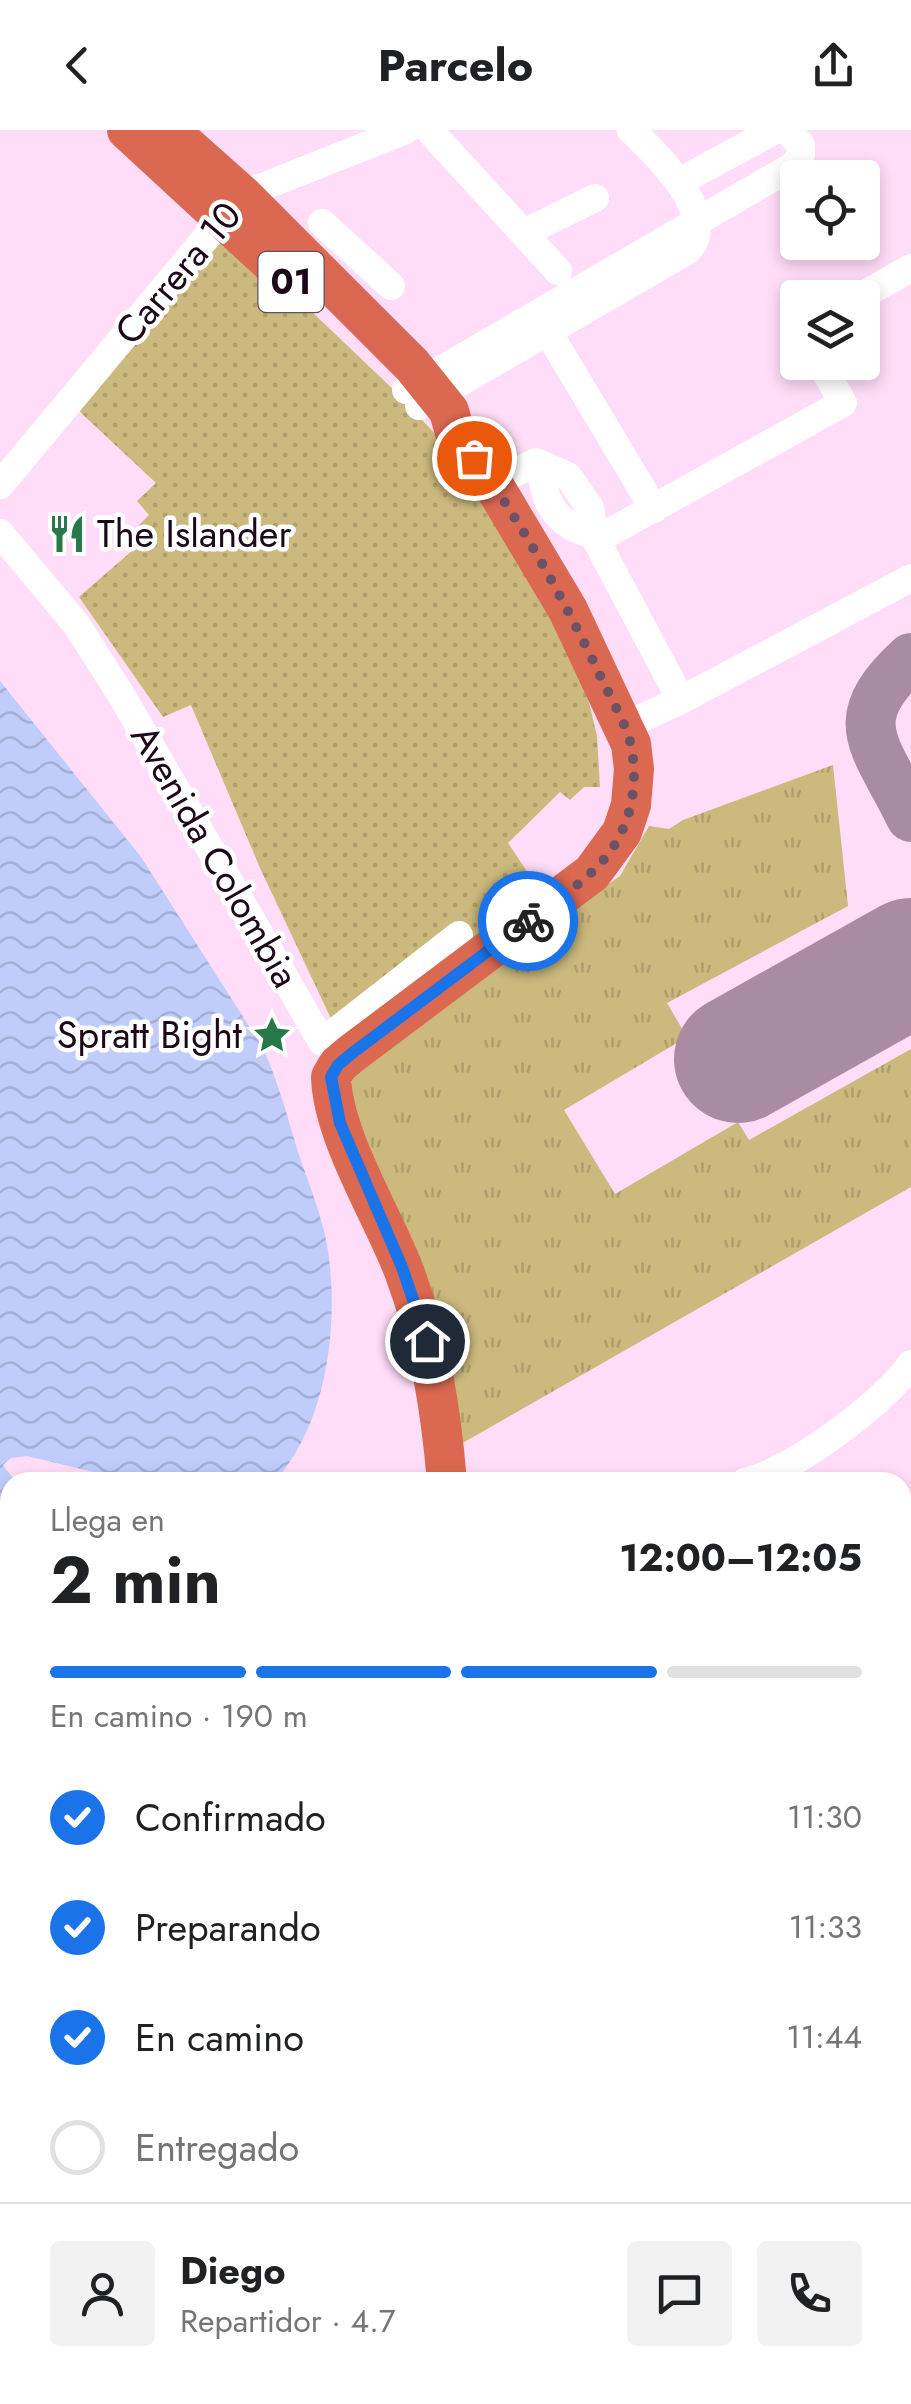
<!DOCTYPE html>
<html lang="es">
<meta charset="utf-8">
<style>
:root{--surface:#fff;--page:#f2f2f2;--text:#202124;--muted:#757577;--line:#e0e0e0;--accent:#1a73e8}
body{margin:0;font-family:Jost,sans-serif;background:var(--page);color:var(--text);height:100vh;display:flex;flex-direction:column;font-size:38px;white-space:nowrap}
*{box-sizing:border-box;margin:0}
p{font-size:32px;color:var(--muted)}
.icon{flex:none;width:55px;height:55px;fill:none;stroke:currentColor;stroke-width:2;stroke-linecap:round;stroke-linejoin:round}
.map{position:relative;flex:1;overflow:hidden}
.panel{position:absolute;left:0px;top:1342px;width:912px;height:932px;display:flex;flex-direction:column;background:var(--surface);border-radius:30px 30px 0 0;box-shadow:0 5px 15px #0003}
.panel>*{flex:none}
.tools{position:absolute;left:780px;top:30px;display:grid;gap:20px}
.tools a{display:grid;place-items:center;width:100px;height:100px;border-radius:10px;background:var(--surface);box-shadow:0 5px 15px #0003;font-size:50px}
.pin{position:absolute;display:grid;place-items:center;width:85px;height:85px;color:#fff;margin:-42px;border:5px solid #fff;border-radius:50%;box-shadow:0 2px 10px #0007}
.courier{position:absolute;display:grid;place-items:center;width:100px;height:100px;margin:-50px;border:8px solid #1a73e8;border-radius:50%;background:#fff;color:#222;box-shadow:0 2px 12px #0007}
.head em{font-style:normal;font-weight:700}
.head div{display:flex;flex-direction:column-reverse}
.head{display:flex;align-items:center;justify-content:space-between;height:170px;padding:0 50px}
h1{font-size:65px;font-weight:700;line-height:75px}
.bar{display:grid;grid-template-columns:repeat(4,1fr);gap:15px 10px;align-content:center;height:120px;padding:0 50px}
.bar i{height:12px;border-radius:8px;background:var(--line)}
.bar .selected{background:var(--accent)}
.bar p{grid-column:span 4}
.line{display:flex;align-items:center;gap:25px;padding:0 50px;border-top:2px solid var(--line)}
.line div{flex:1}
.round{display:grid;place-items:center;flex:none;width:105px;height:105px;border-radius:10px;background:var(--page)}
ol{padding:0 50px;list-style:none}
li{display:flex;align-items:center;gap:30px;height:110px}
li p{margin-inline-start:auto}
li .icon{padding:10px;border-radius:50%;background:var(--accent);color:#fff;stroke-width:4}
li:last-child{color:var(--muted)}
li i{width:55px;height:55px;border:5px solid var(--line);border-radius:50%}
header{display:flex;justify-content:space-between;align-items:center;height:130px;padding:0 50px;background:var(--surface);font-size:45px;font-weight:700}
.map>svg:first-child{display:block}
.grass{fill:url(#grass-tufts)}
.park{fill:url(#park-dots)}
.water{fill:url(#water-waves)}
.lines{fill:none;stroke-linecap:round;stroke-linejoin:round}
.taxiway{stroke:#a98ca3;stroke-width:50}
.runway{stroke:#a98ca3;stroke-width:128}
.minor{stroke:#fff;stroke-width:28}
.highway{stroke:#db6850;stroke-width:40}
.done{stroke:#6b5266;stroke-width:10;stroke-dasharray:0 18}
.route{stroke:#1a73e8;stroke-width:12}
.labels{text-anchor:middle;stroke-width:9;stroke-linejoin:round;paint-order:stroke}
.shield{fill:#fff;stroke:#5f525d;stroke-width:2.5}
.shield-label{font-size:35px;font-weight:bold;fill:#1b0818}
.street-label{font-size:38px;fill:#1b0818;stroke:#fff}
.poi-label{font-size:38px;fill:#1b0818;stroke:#fff;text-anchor:start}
</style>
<header><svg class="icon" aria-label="back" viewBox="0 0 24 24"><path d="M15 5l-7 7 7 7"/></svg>Parcelo<svg class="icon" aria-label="share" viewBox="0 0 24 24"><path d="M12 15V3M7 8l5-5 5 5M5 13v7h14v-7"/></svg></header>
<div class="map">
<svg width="911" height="2274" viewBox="0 0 911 2274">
<defs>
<pattern id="grass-tufts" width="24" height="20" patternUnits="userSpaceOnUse" patternTransform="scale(2.5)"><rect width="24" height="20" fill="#cbb97d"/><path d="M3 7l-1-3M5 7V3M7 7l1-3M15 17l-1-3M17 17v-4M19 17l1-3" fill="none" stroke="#ae9e6b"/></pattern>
<pattern id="park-dots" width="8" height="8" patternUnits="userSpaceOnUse" patternTransform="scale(2.5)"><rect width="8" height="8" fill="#cbb97d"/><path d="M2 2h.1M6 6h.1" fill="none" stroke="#ae9e6b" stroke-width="1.8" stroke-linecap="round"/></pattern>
<pattern id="water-waves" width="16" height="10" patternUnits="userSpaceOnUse" patternTransform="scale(2.5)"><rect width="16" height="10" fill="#c0ccfa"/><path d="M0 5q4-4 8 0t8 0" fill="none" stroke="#a4aed6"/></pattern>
</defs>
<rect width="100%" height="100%" fill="#ffdcf7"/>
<path class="grass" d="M833,635L848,776L667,873L687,907L564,980L615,1064L738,992L749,1010L911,919V1057L459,1315L357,989L350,956L357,939L478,846L620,746L649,696L669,699L683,690Z"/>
<path class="park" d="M224,98L398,264L461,332L514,410L587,564L597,606L600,657H584L570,670L560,662L508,713L544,767L342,912L260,738L191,575L163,587L79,467L134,419L125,409L149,385L137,371L156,353L79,281Z"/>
<path class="water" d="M0,551L141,727L263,918C277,950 287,984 297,1019C308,1052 323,1087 328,1121C339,1196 327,1294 274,1352H135L27,1326L11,1328L3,1335L12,1347L25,1352H10V2265H902L903,2104L911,2108V2274H0Z"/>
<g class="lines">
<path class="taxiway" d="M911,528C841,592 876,614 911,687"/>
<path class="runway" d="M738,929L911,832"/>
<path class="minor" d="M429,0L558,141
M679,52L775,0
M322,93L391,156
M524,103L595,68
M858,168L911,138
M539,187L654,379
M406,260L793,36L801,25V15L787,0
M419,276L687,121C722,86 657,25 631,0
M543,337C540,373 560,397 594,405
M493,354L536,332L568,346L590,378L596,410L681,570
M0,355L242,65L406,0
M0,403L76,494L120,563L322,912L459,805
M596,410L843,273L820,232
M625,596L681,570L911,448
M745,1352C793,1341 883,1274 911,1234
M902,1535L911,1528
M902,1565L911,1557
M902,1611L911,1623"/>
<path class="highway" d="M127,0L271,133
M169,0L242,65L412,235L449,281L455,303L493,354L568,480L631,614L634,639L631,675L622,702L592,743L351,924L338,935L331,947C333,1007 382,1084 404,1141C430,1210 441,1280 447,1352
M902,1783L911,1784"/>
</g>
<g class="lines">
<path class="done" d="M474,328C523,394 562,467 598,541C608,564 623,587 630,611C637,641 635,673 622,701C604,742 562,765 528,791"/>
<path class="route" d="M427,1211L402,1137L340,993L331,947L338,935L351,924L528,791"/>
</g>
<defs>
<g id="restaurant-bare" transform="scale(3)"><path d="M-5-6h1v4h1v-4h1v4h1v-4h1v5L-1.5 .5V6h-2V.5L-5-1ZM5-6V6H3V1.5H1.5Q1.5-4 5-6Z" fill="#297849" stroke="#fff" stroke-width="2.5" paint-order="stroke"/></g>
<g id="sight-bare" transform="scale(3)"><path d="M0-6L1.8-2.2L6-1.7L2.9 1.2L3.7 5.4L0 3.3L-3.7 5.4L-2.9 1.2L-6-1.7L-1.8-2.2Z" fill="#297849" stroke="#fff" stroke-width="2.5" paint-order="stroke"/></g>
</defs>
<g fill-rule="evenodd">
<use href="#restaurant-bare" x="67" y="404"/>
<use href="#sight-bare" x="272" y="905"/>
</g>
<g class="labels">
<rect class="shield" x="258.5" y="122" width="65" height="60" rx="8"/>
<g class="shield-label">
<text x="291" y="164">01</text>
</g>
<g class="street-label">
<text transform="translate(178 143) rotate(-50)" y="13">Carrera 10</text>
<text transform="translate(215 726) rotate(60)" y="13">Avenida Colombia</text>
</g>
<g class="poi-label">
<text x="97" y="417">The Islander</text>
<text x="242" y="918" text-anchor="end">Spratt Bight</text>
</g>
</g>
</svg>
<div class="tools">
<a><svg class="icon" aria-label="locate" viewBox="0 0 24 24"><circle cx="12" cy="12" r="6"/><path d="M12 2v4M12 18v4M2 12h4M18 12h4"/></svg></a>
<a><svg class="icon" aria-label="layers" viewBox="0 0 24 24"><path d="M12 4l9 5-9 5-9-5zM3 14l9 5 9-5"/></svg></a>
</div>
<div class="pin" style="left:474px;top:328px;background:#ea580c"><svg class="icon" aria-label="bag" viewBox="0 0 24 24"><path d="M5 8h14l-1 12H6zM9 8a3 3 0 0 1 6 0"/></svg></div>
<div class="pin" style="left:427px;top:1211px;background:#1f2937"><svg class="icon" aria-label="home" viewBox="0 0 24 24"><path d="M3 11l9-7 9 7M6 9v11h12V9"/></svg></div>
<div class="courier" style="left:528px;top:791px"><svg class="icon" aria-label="bike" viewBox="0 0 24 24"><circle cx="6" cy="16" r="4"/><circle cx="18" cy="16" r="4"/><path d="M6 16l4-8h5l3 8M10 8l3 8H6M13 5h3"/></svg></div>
<section class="panel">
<div class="head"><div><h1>2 min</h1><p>Llega en</p></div><em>12:00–12:05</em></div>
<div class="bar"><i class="selected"></i><i class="selected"></i><i class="selected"></i><i></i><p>En camino · 190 m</p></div>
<ol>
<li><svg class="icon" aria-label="check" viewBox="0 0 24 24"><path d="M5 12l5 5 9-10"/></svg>Confirmado<p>11:30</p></li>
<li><svg class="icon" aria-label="check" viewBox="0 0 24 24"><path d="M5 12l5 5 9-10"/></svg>Preparando<p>11:33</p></li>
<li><svg class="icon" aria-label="check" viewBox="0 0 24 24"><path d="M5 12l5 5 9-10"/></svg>En camino<p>11:44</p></li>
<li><i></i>Entregado</li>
</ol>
<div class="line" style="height:180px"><a class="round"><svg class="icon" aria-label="person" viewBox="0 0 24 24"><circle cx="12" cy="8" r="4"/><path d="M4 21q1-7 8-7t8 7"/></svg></a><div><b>Diego</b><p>Repartidor · 4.7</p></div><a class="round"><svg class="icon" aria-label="chat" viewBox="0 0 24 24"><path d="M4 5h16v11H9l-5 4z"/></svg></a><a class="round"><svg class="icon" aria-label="phone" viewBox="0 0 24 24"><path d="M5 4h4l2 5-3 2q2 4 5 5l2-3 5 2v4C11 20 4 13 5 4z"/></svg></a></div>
</section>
</div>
